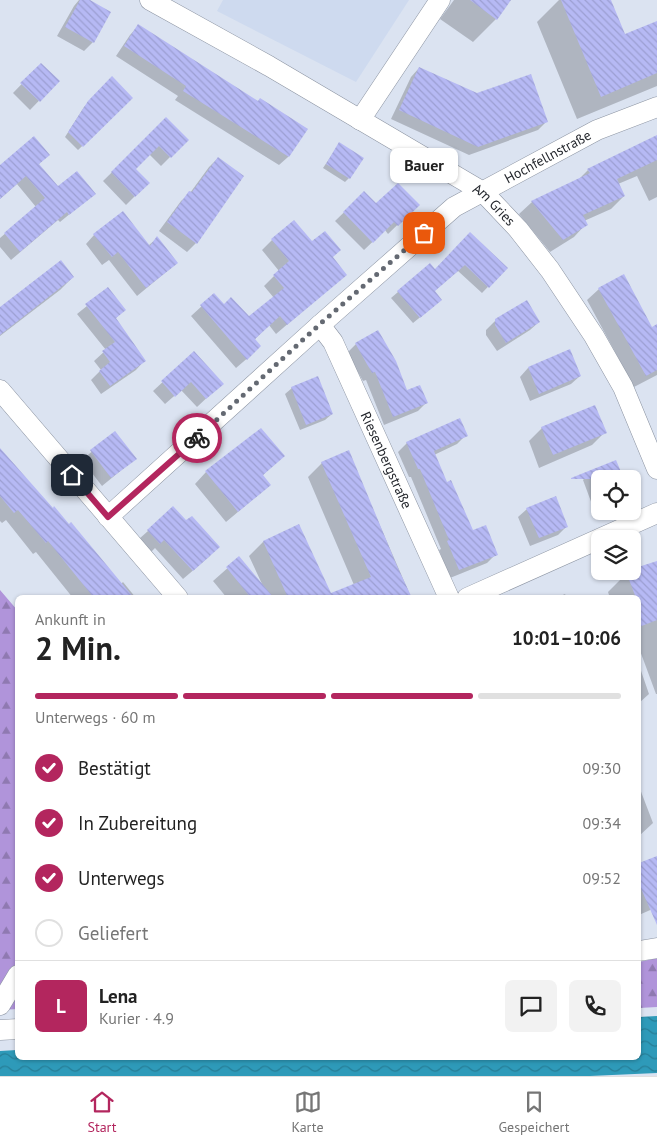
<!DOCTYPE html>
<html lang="de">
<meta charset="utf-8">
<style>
:root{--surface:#fff;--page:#f2f2f2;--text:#222;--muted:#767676;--line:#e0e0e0;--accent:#b3265e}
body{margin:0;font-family:"PT Sans",sans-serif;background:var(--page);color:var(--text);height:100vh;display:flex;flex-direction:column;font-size:19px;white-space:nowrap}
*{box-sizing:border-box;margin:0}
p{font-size:16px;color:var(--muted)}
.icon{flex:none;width:28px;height:28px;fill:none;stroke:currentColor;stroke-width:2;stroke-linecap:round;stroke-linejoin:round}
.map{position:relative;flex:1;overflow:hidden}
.drawer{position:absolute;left:15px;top:595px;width:626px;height:465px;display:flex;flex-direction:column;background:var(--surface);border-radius:8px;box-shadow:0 1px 4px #0004}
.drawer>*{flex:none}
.fabs{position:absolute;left:591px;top:470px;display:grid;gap:10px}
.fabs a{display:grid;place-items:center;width:50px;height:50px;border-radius:8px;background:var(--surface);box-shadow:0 1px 4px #0004;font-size:25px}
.pin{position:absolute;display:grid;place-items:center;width:42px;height:42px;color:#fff;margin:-21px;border-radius:10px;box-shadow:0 2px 8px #0006}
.courier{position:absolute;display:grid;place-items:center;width:50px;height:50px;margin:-25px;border:4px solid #b3265e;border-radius:50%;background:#fff;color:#222;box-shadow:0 1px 6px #0007}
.bubble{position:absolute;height:35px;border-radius:8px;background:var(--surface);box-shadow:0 1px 4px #0004;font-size:16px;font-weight:600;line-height:35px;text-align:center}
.summary em{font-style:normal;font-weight:600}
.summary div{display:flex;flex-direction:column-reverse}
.summary{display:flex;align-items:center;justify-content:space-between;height:85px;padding:0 20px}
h1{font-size:32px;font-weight:600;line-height:38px}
.bar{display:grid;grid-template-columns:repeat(4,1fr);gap:8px 5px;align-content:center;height:60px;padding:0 20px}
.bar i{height:6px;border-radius:4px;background:var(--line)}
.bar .current{background:var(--accent)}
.bar p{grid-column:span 4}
.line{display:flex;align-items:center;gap:12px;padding:0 20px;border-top:1px solid var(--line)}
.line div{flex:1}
.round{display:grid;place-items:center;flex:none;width:52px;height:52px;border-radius:8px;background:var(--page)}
ol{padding:0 20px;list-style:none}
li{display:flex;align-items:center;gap:15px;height:55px}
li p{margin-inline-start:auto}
li .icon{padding:5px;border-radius:50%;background:var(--accent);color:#fff;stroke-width:4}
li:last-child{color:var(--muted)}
li i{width:28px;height:28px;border:2px solid var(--line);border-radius:50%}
.tabs{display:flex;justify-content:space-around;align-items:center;height:70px;border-top:1px solid var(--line);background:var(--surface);font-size:14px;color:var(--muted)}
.tabs a{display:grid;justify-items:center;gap:2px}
.tabs .current{color:var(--accent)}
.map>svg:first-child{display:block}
.built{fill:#cedaef}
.forest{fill:url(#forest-firs)}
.water{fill:url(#water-waves)}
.shadow{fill:#0003}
.building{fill:url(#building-back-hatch)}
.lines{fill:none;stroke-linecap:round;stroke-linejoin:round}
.minor-casing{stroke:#8c94a2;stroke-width:21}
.minor{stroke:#fff;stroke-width:20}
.done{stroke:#646972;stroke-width:5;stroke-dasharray:0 9}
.route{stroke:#b3265e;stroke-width:6}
.labels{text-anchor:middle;stroke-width:4;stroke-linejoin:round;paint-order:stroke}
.street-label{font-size:14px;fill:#24272d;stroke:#fff}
</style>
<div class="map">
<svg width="657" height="1076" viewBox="0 0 657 1076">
<defs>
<pattern id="forest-firs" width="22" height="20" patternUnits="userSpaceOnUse" patternTransform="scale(1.25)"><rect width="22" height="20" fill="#b094da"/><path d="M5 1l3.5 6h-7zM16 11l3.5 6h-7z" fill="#8f79b1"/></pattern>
<pattern id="water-waves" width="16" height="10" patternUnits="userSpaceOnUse" patternTransform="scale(1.25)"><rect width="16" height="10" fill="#2e9ab9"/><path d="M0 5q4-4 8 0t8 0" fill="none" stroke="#277e97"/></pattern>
<pattern id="building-back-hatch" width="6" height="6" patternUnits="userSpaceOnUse" patternTransform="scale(1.25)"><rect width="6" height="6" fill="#b6b9f4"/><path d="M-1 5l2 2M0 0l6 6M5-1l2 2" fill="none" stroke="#9c9fd2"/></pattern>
</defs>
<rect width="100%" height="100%" fill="#dbe3f1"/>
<path class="built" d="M223,0H409L356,82L217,11Z"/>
<path class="forest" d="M0,590L18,611V1009L0,1010Z
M657,958V1007L639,1008V962Z"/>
<path class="water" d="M657,1016V1073L590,1076H0V1051L17,1050L18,1058H639V1017Z"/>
<path class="shadow" d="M79,0H88L93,42L84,51L57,36L74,6Z
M454,0H510L496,19L473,42L440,19Z
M559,0H609L624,36L657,23V86L577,119L537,22Z
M138,26L257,102L306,129L288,157L279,165L175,100L178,96L116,56L130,35Z
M41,64L58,81L30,110L13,93Z
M419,68L477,95L547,121L538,130L469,155L391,119L411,77Z
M112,78L132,98L78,150L65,137L84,107Z
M166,119L187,140L161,166L149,154L134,169L148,183L126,205L103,181Z
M339,144L349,178L345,182L323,168Z
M657,144V197L649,201L637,176L618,184L624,196L611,209L584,221L586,224L574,237L550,252L519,214L532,202L578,180L588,170Z
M48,155L38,165L57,188L94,194L60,222L58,220L11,260L0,247V238L36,207L17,184L0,199V171Z
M218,158L242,176L196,243L187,252L159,231L181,201L190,193L209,167Z
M364,193L376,205H418L388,234L385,230L364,250L335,221Z
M470,234L506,268L482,293L458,271L433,292L434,306L413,323L391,298L398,292L435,271Z
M94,235L148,246L157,238L177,263L137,296L109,260L102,265L86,244Z
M272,240L332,258L345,275L276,334L269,325L254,340L250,356L236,368L191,316L214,295L223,306L249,318L274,298L264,286L279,271L262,250Z
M73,277L60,290L0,336V309Z
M108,289L124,310L115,319L144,361L136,370L101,394L91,380L101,370L94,361L106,350L77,314Z
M599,289L657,335V375L634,387L587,300Z
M496,320L539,322L530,330L497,351L486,335V330Z
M356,344L406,392L426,403L418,411L384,425L366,380L363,381L347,353Z
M569,351L580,376L571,384L530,401L520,377L528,368Z
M194,353L213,392L197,407L181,390L165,404L153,391Z
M292,388L332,414L325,420L300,430L285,394Z
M459,420L466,435L457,444L434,455L446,484L472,532L496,554L487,563L450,578L439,550L441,549L411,477H409L398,452L407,443Z
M542,428L605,432L592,445L539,468L529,441Z
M115,432L135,459L102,486L82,460Z
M0,450L121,584L123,582L136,598H73L36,552L33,554L6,520L2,523L0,521Z
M348,452L411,597L227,598L213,581L239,558L262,584L249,556L263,542L298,525L330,595L354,585L308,477L322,463Z
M283,456L262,476L270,485L226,522L195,484L206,472Z
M591,471L600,479V504L593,507L583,480Z
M527,509L567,526L558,535L530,546L518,517Z
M148,531L210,556L183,579L155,548L151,552L139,539Z
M657,562V694H656L639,648V598H610L608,592L627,573Z
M565,594L567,598H556Z
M639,665L649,694L639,703Z
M640,789L653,823L639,836V790Z
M657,857V907L639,915V865Z"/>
<path class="building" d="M80,0H90L111,12L94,43L65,27Z
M470,0H511L497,20Z
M561,0H611L625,34L657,21V73L601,97Z
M138,24L258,101L260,98L308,129L289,157L183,91L186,86L124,46Z
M41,63L60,81L40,102L20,83Z
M419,67L477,93L531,74L548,122L478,147L399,110Z
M112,76L133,98L83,147L68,132L88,101Z
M166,117L189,140L171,158L159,146L136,169L150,183L135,197L111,172Z
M657,135V160L617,179L625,196L583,215L588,225L563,240L531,201L590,173L587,169Z
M34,136L50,155L39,164L58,186L77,171L96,194L69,215L67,212L20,252L4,233L45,198L26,176L0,199V165Z
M339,142L364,158L350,179L326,164Z
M218,157L244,176L197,244L167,222L189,191L192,192Z
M398,183L420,205L398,226L394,222L373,243L343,212L364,191L376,203Z
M123,211L150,246L157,236L178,263L146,288L118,252L112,257L93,234Z
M294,220L312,241L325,231L341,250L333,257L347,275L287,325L280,316L255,339L261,346L247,360L200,305L214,293L224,304L231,297L249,316L284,288L273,275L289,261L271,239Z
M470,232L508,268L489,288L465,265L435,291L442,300L420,318L397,291L430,263L435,269Z
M61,260L74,277L0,335V307Z
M624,274L652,327L657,324V370L646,376L598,288Z
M108,287L126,310L116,318L146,361L110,386L99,371L110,362L102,351L115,342L85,304Z
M527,300L540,322L506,343L495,325V319Z
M378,330L396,361L407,390L420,385L428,403L393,417L375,372L372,373L355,343Z
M570,349L581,376L539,394L528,367Z
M194,351L224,384L206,399L191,382L175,397L161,381Z
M318,376L333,414L306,425L291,387Z
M595,405L607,433L553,455L541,427Z
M460,418L468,436L434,451L447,482L451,480L473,530L486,525L498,555L459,570L447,541L449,540L420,469H418L406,442Z
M261,428L285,456L263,475L271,485L238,512L205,471Z
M115,431L137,459L111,478L90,450Z
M0,448L53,508L54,506L69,524L71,522L134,598H94L48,541L46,543L18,510L14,513L0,496Z
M349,450L397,566L412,598H288L263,541L299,524L331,593L371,577L321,462Z
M616,460L624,479H571V478Z
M556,496L568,527L539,538L526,508Z
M173,506L186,520L192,516L220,547L193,571L164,540L160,544L147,530Z
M239,556L274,598H251L226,567Z
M657,561V620L639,627V598H636L628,577V571H632V569Z
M657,856V925L639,884V863Z"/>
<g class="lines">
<g class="minor-casing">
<g id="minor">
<path id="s1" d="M150,0L269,66L483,192L518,229L550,270L594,336L623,387L657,469"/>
<path d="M360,120L440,0"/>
<path id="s2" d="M320,325L333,342L449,598"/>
<path d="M0,390L178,598"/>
<path id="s3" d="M108,517L320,325L454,207L597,130L657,107"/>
<path d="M467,598L657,513"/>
<path d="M639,951L657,948"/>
<path d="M0,1005L18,975"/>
<path d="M0,1030L18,1029"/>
</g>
</g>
<use href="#minor" class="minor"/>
</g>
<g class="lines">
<path class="done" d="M197,438L320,324L424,233"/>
<path class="route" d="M72,475L108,517L197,438"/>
</g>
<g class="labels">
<g class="street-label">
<text dy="5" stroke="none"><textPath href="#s3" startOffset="571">Hochfellnstraße</textPath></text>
<text dy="5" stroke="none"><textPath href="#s1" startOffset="401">Am Gries</textPath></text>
<text dy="5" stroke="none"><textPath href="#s2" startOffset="151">Riesenbergstraße</textPath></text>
</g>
</g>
</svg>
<div class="fabs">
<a><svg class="icon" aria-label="locate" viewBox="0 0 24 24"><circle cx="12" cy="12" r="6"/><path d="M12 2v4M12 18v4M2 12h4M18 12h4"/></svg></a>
<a><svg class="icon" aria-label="layers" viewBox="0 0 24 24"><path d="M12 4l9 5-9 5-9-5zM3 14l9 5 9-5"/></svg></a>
</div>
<div class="pin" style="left:424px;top:233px;background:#ea580c"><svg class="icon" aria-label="bag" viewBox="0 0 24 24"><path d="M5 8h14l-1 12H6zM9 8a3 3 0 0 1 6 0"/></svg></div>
<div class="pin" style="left:72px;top:475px;background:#1f2937"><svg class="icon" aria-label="home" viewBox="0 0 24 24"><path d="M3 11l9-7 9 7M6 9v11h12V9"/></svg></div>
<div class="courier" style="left:197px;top:438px"><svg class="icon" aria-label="bike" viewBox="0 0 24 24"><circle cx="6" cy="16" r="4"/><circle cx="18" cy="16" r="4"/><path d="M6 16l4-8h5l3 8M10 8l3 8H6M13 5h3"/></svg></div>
<div class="bubble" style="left:390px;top:148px;width:68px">Bauer</div>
<section class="drawer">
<div class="summary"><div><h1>2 Min.</h1><p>Ankunft in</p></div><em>10:01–10:06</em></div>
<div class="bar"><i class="current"></i><i class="current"></i><i class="current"></i><i></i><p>Unterwegs · 60 m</p></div>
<ol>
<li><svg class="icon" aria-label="check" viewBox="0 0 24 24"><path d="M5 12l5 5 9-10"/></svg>Bestätigt<p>09:30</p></li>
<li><svg class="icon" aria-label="check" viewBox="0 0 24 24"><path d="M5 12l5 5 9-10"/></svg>In Zubereitung<p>09:34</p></li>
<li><svg class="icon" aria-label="check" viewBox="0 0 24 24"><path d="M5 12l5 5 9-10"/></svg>Unterwegs<p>09:52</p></li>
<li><i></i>Geliefert</li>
</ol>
<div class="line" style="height:90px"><b class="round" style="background:var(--accent);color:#fff">L</b><div><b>Lena</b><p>Kurier · 4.9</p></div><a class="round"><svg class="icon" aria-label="chat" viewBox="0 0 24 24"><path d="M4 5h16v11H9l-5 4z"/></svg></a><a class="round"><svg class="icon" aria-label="phone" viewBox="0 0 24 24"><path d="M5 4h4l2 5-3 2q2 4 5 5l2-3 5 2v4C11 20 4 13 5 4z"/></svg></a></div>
</section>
</div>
<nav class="tabs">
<a class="current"><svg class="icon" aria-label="home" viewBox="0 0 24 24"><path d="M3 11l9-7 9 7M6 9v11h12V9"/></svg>Start</a>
<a><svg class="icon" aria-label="map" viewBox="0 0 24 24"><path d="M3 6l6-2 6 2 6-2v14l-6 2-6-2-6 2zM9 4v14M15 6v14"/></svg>Karte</a>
<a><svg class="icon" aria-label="saved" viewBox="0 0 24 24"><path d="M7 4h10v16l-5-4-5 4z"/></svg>Gespeichert</a>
</nav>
